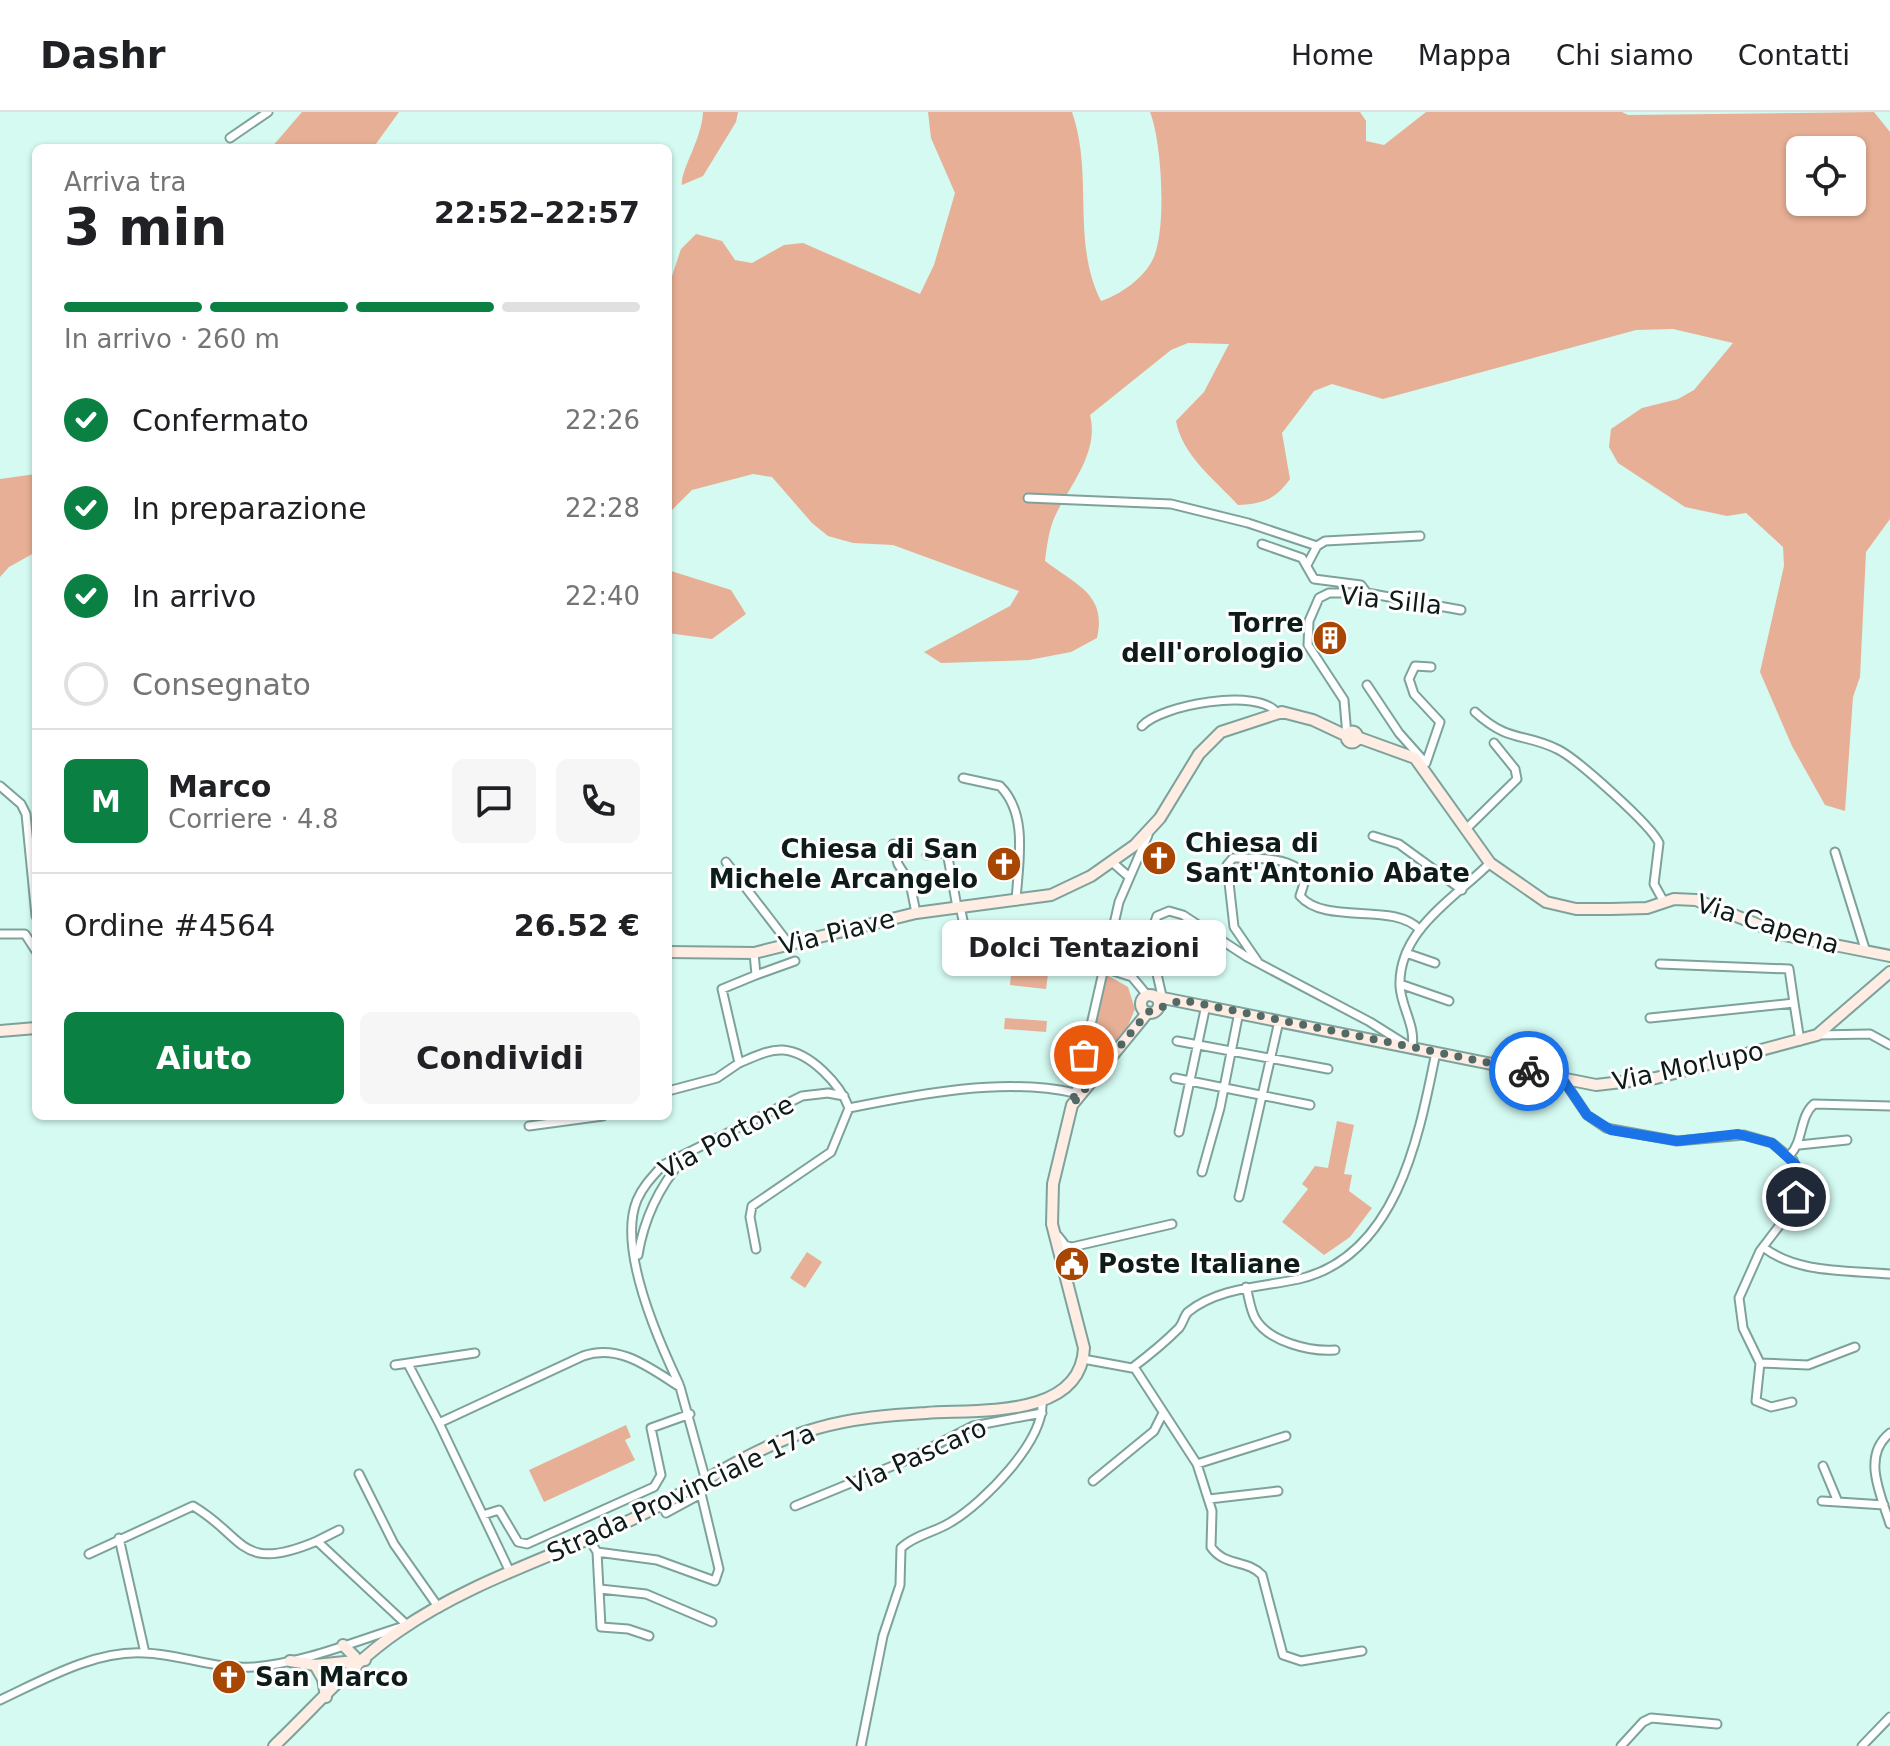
<!DOCTYPE html>
<html lang="it">
<meta charset="utf-8">
<style>
:root{--surface:#fff;--page:#f6f6f6;--text:#202124;--muted:#757577;--line:#e0e0e0;--accent:#0b8043}
body{margin:0;font-family:"DejaVu Sans",sans-serif;background:var(--page);color:var(--text);height:100vh;display:flex;flex-direction:column;font-size:30px;white-space:nowrap}
*{box-sizing:border-box;margin:0}
p{font-size:26px;color:var(--muted)}
.icon{flex:none;width:44px;height:44px;fill:none;stroke:currentColor;stroke-width:2;stroke-linecap:round;stroke-linejoin:round}
.map{position:relative;flex:1;overflow:hidden}
.details{position:absolute;left:32px;top:32px;width:640px;height:976px;display:flex;flex-direction:column;background:var(--surface);border-radius:12px;box-shadow:0 2px 6px #0004}
.details>*{flex:none}
.controls{position:absolute;left:1786px;top:24px;display:grid;gap:16px}
.controls a{display:grid;place-items:center;width:80px;height:80px;border-radius:12px;background:var(--surface);box-shadow:0 2px 6px #0004;font-size:40px}
.pin{position:absolute;display:grid;place-items:center;width:68px;height:68px;color:#fff;margin:-34px;border:4px solid #fff;border-radius:50%;box-shadow:0 2px 8px #0007}
.courier{position:absolute;display:grid;place-items:center;width:80px;height:80px;margin:-40px;border:6px solid #1a73e8;border-radius:50%;background:#fff;color:#222;box-shadow:0 2px 10px #0007}
.bubble{position:absolute;height:56px;border-radius:12px;background:var(--surface);box-shadow:0 2px 6px #0004;font-size:26px;font-weight:700;line-height:56px;text-align:center}
.head em{font-style:normal;font-weight:700}
.head div{display:flex;flex-direction:column-reverse}
.head{display:flex;align-items:center;justify-content:space-between;height:136px;padding:0 32px}
h1{font-size:52px;font-weight:700;line-height:60px}
.bar{display:grid;grid-template-columns:repeat(4,1fr);gap:12px 8px;align-content:center;height:96px;padding:0 32px}
.bar i{height:10px;border-radius:6px;background:var(--line)}
.bar .on{background:var(--accent)}
.bar p{grid-column:span 4}
.line{display:flex;align-items:center;gap:20px;padding:0 32px;border-top:2px solid var(--line)}
.line div{flex:1}
.round{display:grid;place-items:center;flex:none;width:84px;height:84px;border-radius:12px;background:var(--page)}
ol{padding:0 32px;list-style:none}
li{display:flex;align-items:center;gap:24px;height:88px}
li p{margin-inline-start:auto}
li .icon{padding:8px;border-radius:50%;background:var(--accent);color:#fff;stroke-width:4}
li:last-child{color:var(--muted)}
li i{width:44px;height:44px;border:4px solid var(--line);border-radius:50%}
.action{display:flex;gap:16px;margin-top:auto;padding:16px 32px}
.action a{flex:1;height:92px;border-radius:12px;background:var(--accent);color:#fff;font-size:32px;font-weight:700;line-height:92px;text-align:center}
.action a+a{background:var(--page);color:var(--text)}
header{display:flex;align-items:center;gap:48px;box-sizing:border-box;height:112px;padding:0 40px;background:var(--surface);border-bottom:2px solid var(--line)}
header strong{font-size:38px}
nav{display:flex;gap:44px;margin-inline-start:auto;font-size:28px}
.map>svg:first-child{display:block}
.green{fill:#e7af95;fill-rule:evenodd}
.lines{fill:none;stroke-linecap:round;stroke-linejoin:round}
.street-casing{stroke:#7ea29b;stroke-width:11}
.secondary-casing{stroke:#7ea29b;stroke-width:14}
.street{stroke:#fff;stroke-width:7}
.secondary{stroke:#ffece3;stroke-width:10}
.done{stroke:#536965;stroke-width:8;stroke-dasharray:0 14.4}
.route{stroke:#1a73e8;stroke-width:10}
.labels{text-anchor:middle;stroke-width:6;stroke-linejoin:round;paint-order:stroke}
.street-label{font-size:26px;fill:#0d1b19;stroke:#fefefe}
.poi-label{font-size:26px;font-weight:bold;fill:#0d1b19;stroke:#fefefe;text-anchor:start}
</style>
<header>
<strong>Dashr</strong>
<nav><a>Home</a><a>Mappa</a><a>Chi siamo</a><a>Contatti</a></nav>
</header>
<div class="map">
<svg width="1890" height="1634" viewBox="0 0 1890 1634">
<rect width="100%" height="100%" fill="#d4faf2"/>
<path class="green" d="M302,0H399L373,36H271Z
M703,0H738L736,10L703,64L682,73C680,59 702,27 703,0Z
M928,0H1072C1094,63 1071,130 1101,189C1120,183 1144,166 1153,147C1167,118 1162,30 1150,0H1360L1366,9V29L1384,33L1426,0H1622L1628,3L1874,0L1890,20V407L1866,440L1860,565L1853,585L1845,699L1825,693L1792,634L1760,560L1784,454L1783,435L1746,401L1727,404L1685,395L1618,351L1609,335L1611,317L1642,296L1678,287L1694,278L1733,231L1673,217L1636,218L1383,287L1332,272L1314,279L1282,321L1290,367C1276,387 1263,392 1238,393C1215,368 1182,343 1176,309L1204,280L1229,232L1188,231L1171,238L1090,303C1099,339 1073,369 1057,400C1049,415 1047,433 1045,449C1076,473 1107,482 1097,526L1071,540L1029,548L941,551L924,540L1010,494L1019,479L893,433L853,431L828,424L812,411L772,365L753,362L692,378L668,402V176L681,137L696,122L722,129L735,148L752,151L784,133L803,131L920,182L934,153L955,81L931,26ZM1800,38H1852V90H1800Z
M36,362V440L9,455L0,465V367Z
M668,458L731,478L746,502L712,527L668,521Z
M1012,851L1049,855L1046,877L1010,873Z
M1107,863L1128,875L1135,897L1127,916L1088,964L1083,961Z
M1005,906L1047,909L1046,920L1004,917Z
M1337,1009L1354,1013L1344,1062L1352,1063L1349,1079L1372,1096L1350,1125L1324,1143L1282,1110L1308,1077L1302,1072L1315,1054L1328,1056Z
M807,1140L822,1150L805,1176L790,1166Z
M626,1313L631,1325L625,1328L635,1348L544,1390L529,1358Z"/>
<g class="lines">
<g class="street-casing">
<path id="street" d="M230,26L268,0
M1028,386L1171,392L1248,411L1317,434
M1262,432L1302,446L1314,467L1361,473L1367,481
M1307,453L1317,434L1325,429L1420,424
M1367,573L1399,621L1423,648
M1475,600C1510,632 1524,620 1559,638C1578,648 1651,713 1659,731L1654,772L1664,790
M1142,614C1160,593 1259,575 1277,601
M1347,624L1344,588L1308,533L1309,509L1319,486L1329,481H1367L1461,498
M1426,651L1440,610L1414,582L1409,567L1415,554L1431,555
M963,666L1000,674C1029,703 1018,752 1016,789
M0,674L21,692L26,702L36,804
M1465,718L1517,667L1515,657L1494,631
M1373,724L1399,732L1462,778
M893,732L898,752L910,771L916,801
M1835,740L1866,840
M927,743L947,740L957,795
M726,750L789,832
M1112,750L1128,764
M960,794L966,823L971,830L1105,852
M0,822H25L36,839
M1112,823L1132,865L1147,883
M1406,841L1435,851
M1258,850L1234,815L1227,753L1233,746C1254,746 1294,744 1306,765L1300,784C1326,814 1394,789 1420,818
M1660,852L1789,857L1794,891
M1104,856L1132,865
M756,863L795,849
M1400,872L1449,889
M1162,884L1149,827L1157,804L1169,799L1183,803L1247,845L1370,910L1405,932
M1650,906L1794,891L1800,929
M1817,923L1870,922L1890,933
M1177,929L1328,957
M1412,935C1416,914 1401,895 1400,874C1398,818 1455,786 1490,751
M739,951C752,946 768,937 783,938C810,940 840,972 849,996C919,982 1004,965 1075,981
M1175,966L1310,993
M1564,969L1587,1003L1606,1016L1677,1029L1744,1023L1772,1031L1793,1048L1799,1070L1792,1097L1760,1139L1739,1186L1743,1216L1760,1251L1756,1289L1771,1295L1792,1290
M668,979L717,966L739,951L722,877L756,863L754,841
M1075,983L1119,790L1148,723
M529,1014L603,1004
M1179,1020L1206,893
M1799,1033L1847,1028
M1790,1043C1804,1028 1799,1005 1814,992L1890,994
M1202,1060L1220,996L1239,900
M1239,1085L1279,909
M1058,1124L1065,1133L1072,1135L1172,1112
M1763,1135C1797,1162 1849,1158 1890,1162
M756,1137L750,1105L752,1094L831,1040L849,996
M638,1143C644,1106 659,1075 683,1047
M1246,1175C1249,1185 1250,1197 1255,1206C1268,1230 1311,1240 1335,1238
M1083,1247L1132,1256C1148,1244 1165,1230 1179,1216C1183,1211 1184,1204 1188,1200C1219,1175 1263,1175 1299,1167C1397,1144 1419,1024 1436,940
M1760,1251L1808,1253L1855,1235
M408,1252L439,1311
M395,1253L475,1241
M1134,1255L1197,1352L1286,1324
M679,1272C658,1228 617,1136 637,1088C643,1074 653,1064 663,1053L802,984L828,981L844,984
M1890,1321C1861,1344 1881,1383 1890,1412
M1197,1352L1212,1399L1211,1435C1225,1455 1247,1447 1262,1463L1283,1543L1301,1549L1362,1539
M1823,1354L1838,1390L1884,1393
M359,1362L394,1432L439,1496
M1093,1369L1154,1319L1163,1301
M1209,1387L1278,1379
M1822,1389L1838,1390
M795,1394L907,1348L973,1314L1042,1301
M666,1401L701,1382
M483,1403L499,1398L518,1430L527,1432L654,1375L661,1363L651,1316L690,1302
M588,1425L597,1440L601,1515L628,1517L649,1524
M119,1426L145,1541
M317,1429L339,1418
M597,1440L657,1448L715,1469L719,1457L699,1373
M89,1442L193,1394C246,1425 239,1462 317,1429L407,1513
M510,1460L439,1311L583,1244C619,1231 650,1256 680,1275L706,1369
M600,1477L646,1482L712,1510
M0,1588C43,1568 95,1538 144,1541C181,1542 216,1558 253,1555C303,1551 353,1530 401,1515
M861,1634L883,1524L900,1473L901,1436C914,1423 936,1420 951,1410C984,1390 1045,1329 1042,1289
M1621,1634L1643,1610L1651,1606L1717,1612
M1862,1634L1890,1605"/>
</g>
<g class="secondary-casing">
<path id="secondary" d="M1346.5 625a5.5 5.5 0 1 1 11 0a5.5 5.5 0 1 1-11 0Z
M1357,625L1415,646L1490,751L1546,790L1576,797H1611L1647,796L1674,787L1696,788L1784,823L1890,844
M668,840L754,841L916,801L1051,783L1091,764L1135,733L1160,706L1199,642L1221,620L1282,600L1313,608L1347,624
M1141 892a9 9 0 1 1 18 0a9 9 0 1 1-18 0Z
M1153,884L1596,973L1656,966L1817,923L1890,860
M0,919L36,916
M343,1533L355,1545L356,1555
M290,1549L315,1553L323,1567L326,1585
M315,1553L365,1548
M274,1634C314,1596 353,1550 399,1519C472,1468 560,1443 639,1404C698,1375 755,1333 818,1316C853,1306 890,1303 926,1301C974,1297 1081,1308 1084,1236L1052,1112L1053,1072L1072,993L1148,900"/>
</g>
<use href="#street" class="street"/>
<use href="#secondary" class="secondary"/>
</g>
<g class="lines">
<path class="done" d="M1084,943L1072,993L1148,900L1182,888L1529,959"/>
<path class="route" d="M1529,959L1564,969L1587,1003L1611,1018L1677,1029L1738,1022L1772,1031L1796,1053L1799,1070L1796,1085"/>
</g>
<defs>
<g id="building-disc" transform="scale(1.8)"><circle r="9.5" fill="#a84703" stroke="#fefefe"/><path d="M-4-6H4V6H1V3H-1V6H-4ZM-2.5-4.3h1.7v1.8h-1.7ZM.8-4.3h1.7v1.8H.8ZM-2.5-1h1.7V.8h-1.7ZM.8-1h1.7V.8H.8Z" fill="#fff"/></g>
<g id="church-disc" transform="scale(1.8)"><circle r="9.5" fill="#a84703" stroke="#fefefe"/><path d="M-1.2-6h2.4v3.5h3.3v2.4h-3.3V6h-2.4V-.1h-3.3v-2.4h3.3Z" fill="#fff"/></g>
<g id="civic-disc" transform="scale(1.8)"><circle r="9.5" fill="#a84703" stroke="#fefefe"/><path d="M-.6-6.5H3V-4.5H.6V-3L4-1V1h2V6H-6V1h2V-1L-.6-3ZM-1.2 2.5V6h2.4V2.5Z" fill="#fff"/></g>
</defs>
<g fill-rule="evenodd">
<use href="#building-disc" x="1330" y="526"/>
<use href="#church-disc" x="1159" y="746"/>
<use href="#church-disc" x="1004" y="752"/>
<use href="#civic-disc" x="1072" y="1152"/>
<use href="#church-disc" x="229" y="1565"/>
</g>
<g class="labels">
<g class="street-label">
<text transform="translate(1391 488) rotate(6)" y="9">Via Silla</text>
<text transform="translate(1768 812) rotate(17)" y="9">Via Capena</text>
<text transform="translate(837 820) rotate(-14)" y="9">Via Piave</text>
<text transform="translate(1688 954) rotate(-12)" y="9">Via Morlupo</text>
<text transform="translate(726 1025) rotate(-28)" y="9">Via Portone</text>
<text transform="translate(917 1344) rotate(-24)" y="9">Via Pascaro</text>
<text transform="translate(681 1381) rotate(-25)" y="9">Strada Provinciale 17a</text>
</g>
<g class="poi-label">
<text x="1304" y="520" text-anchor="end">Torre<tspan x="1304" dy="30">dell'orologio</tspan></text>
<text x="1185" y="740">Chiesa di<tspan x="1185" dy="30">Sant'Antonio Abate</tspan></text>
<text x="978" y="746" text-anchor="end">Chiesa di San<tspan x="978" dy="30">Michele Arcangelo</tspan></text>
<text x="1098" y="1161">Poste Italiane</text>
<text x="255" y="1574">San Marco</text>
</g>
</g>
</svg>
<div class="controls">
<a><svg class="icon" aria-label="locate" viewBox="0 0 24 24"><circle cx="12" cy="12" r="6"/><path d="M12 2v4M12 18v4M2 12h4M18 12h4"/></svg></a>
</div>
<div class="pin" style="left:1084px;top:943px;background:#ea580c"><svg class="icon" aria-label="bag" viewBox="0 0 24 24"><path d="M5 8h14l-1 12H6zM9 8a3 3 0 0 1 6 0"/></svg></div>
<div class="pin" style="left:1796px;top:1085px;background:#1f2937"><svg class="icon" aria-label="home" viewBox="0 0 24 24"><path d="M3 11l9-7 9 7M6 9v11h12V9"/></svg></div>
<div class="courier" style="left:1529px;top:959px"><svg class="icon" aria-label="bike" viewBox="0 0 24 24"><circle cx="6" cy="16" r="4"/><circle cx="18" cy="16" r="4"/><path d="M6 16l4-8h5l3 8M10 8l3 8H6M13 5h3"/></svg></div>
<div class="bubble" style="left:942px;top:808px;width:284px">Dolci Tentazioni</div>
<section class="details">
<div class="head"><div><h1>3 min</h1><p>Arriva tra</p></div><em>22:52–22:57</em></div>
<div class="bar"><i class="on"></i><i class="on"></i><i class="on"></i><i></i><p>In arrivo · 260 m</p></div>
<ol>
<li><svg class="icon" aria-label="check" viewBox="0 0 24 24"><path d="M5 12l5 5 9-10"/></svg>Confermato<p>22:26</p></li>
<li><svg class="icon" aria-label="check" viewBox="0 0 24 24"><path d="M5 12l5 5 9-10"/></svg>In preparazione<p>22:28</p></li>
<li><svg class="icon" aria-label="check" viewBox="0 0 24 24"><path d="M5 12l5 5 9-10"/></svg>In arrivo<p>22:40</p></li>
<li><i></i>Consegnato</li>
</ol>
<div class="line" style="height:144px"><b class="round" style="background:var(--accent);color:#fff">M</b><div><b>Marco</b><p>Corriere · 4.8</p></div><a class="round"><svg class="icon" aria-label="chat" viewBox="0 0 24 24"><path d="M4 5h16v11H9l-5 4z"/></svg></a><a class="round"><svg class="icon" aria-label="phone" viewBox="0 0 24 24"><path d="M5 4h4l2 5-3 2q2 4 5 5l2-3 5 2v4C11 20 4 13 5 4z"/></svg></a></div>
<div class="line" style="height:104px"><div>Ordine #4564</div><b>26.52 €</b></div>
<div class="action"><a>Aiuto</a><a>Condividi</a></div>
</section>
</div>
